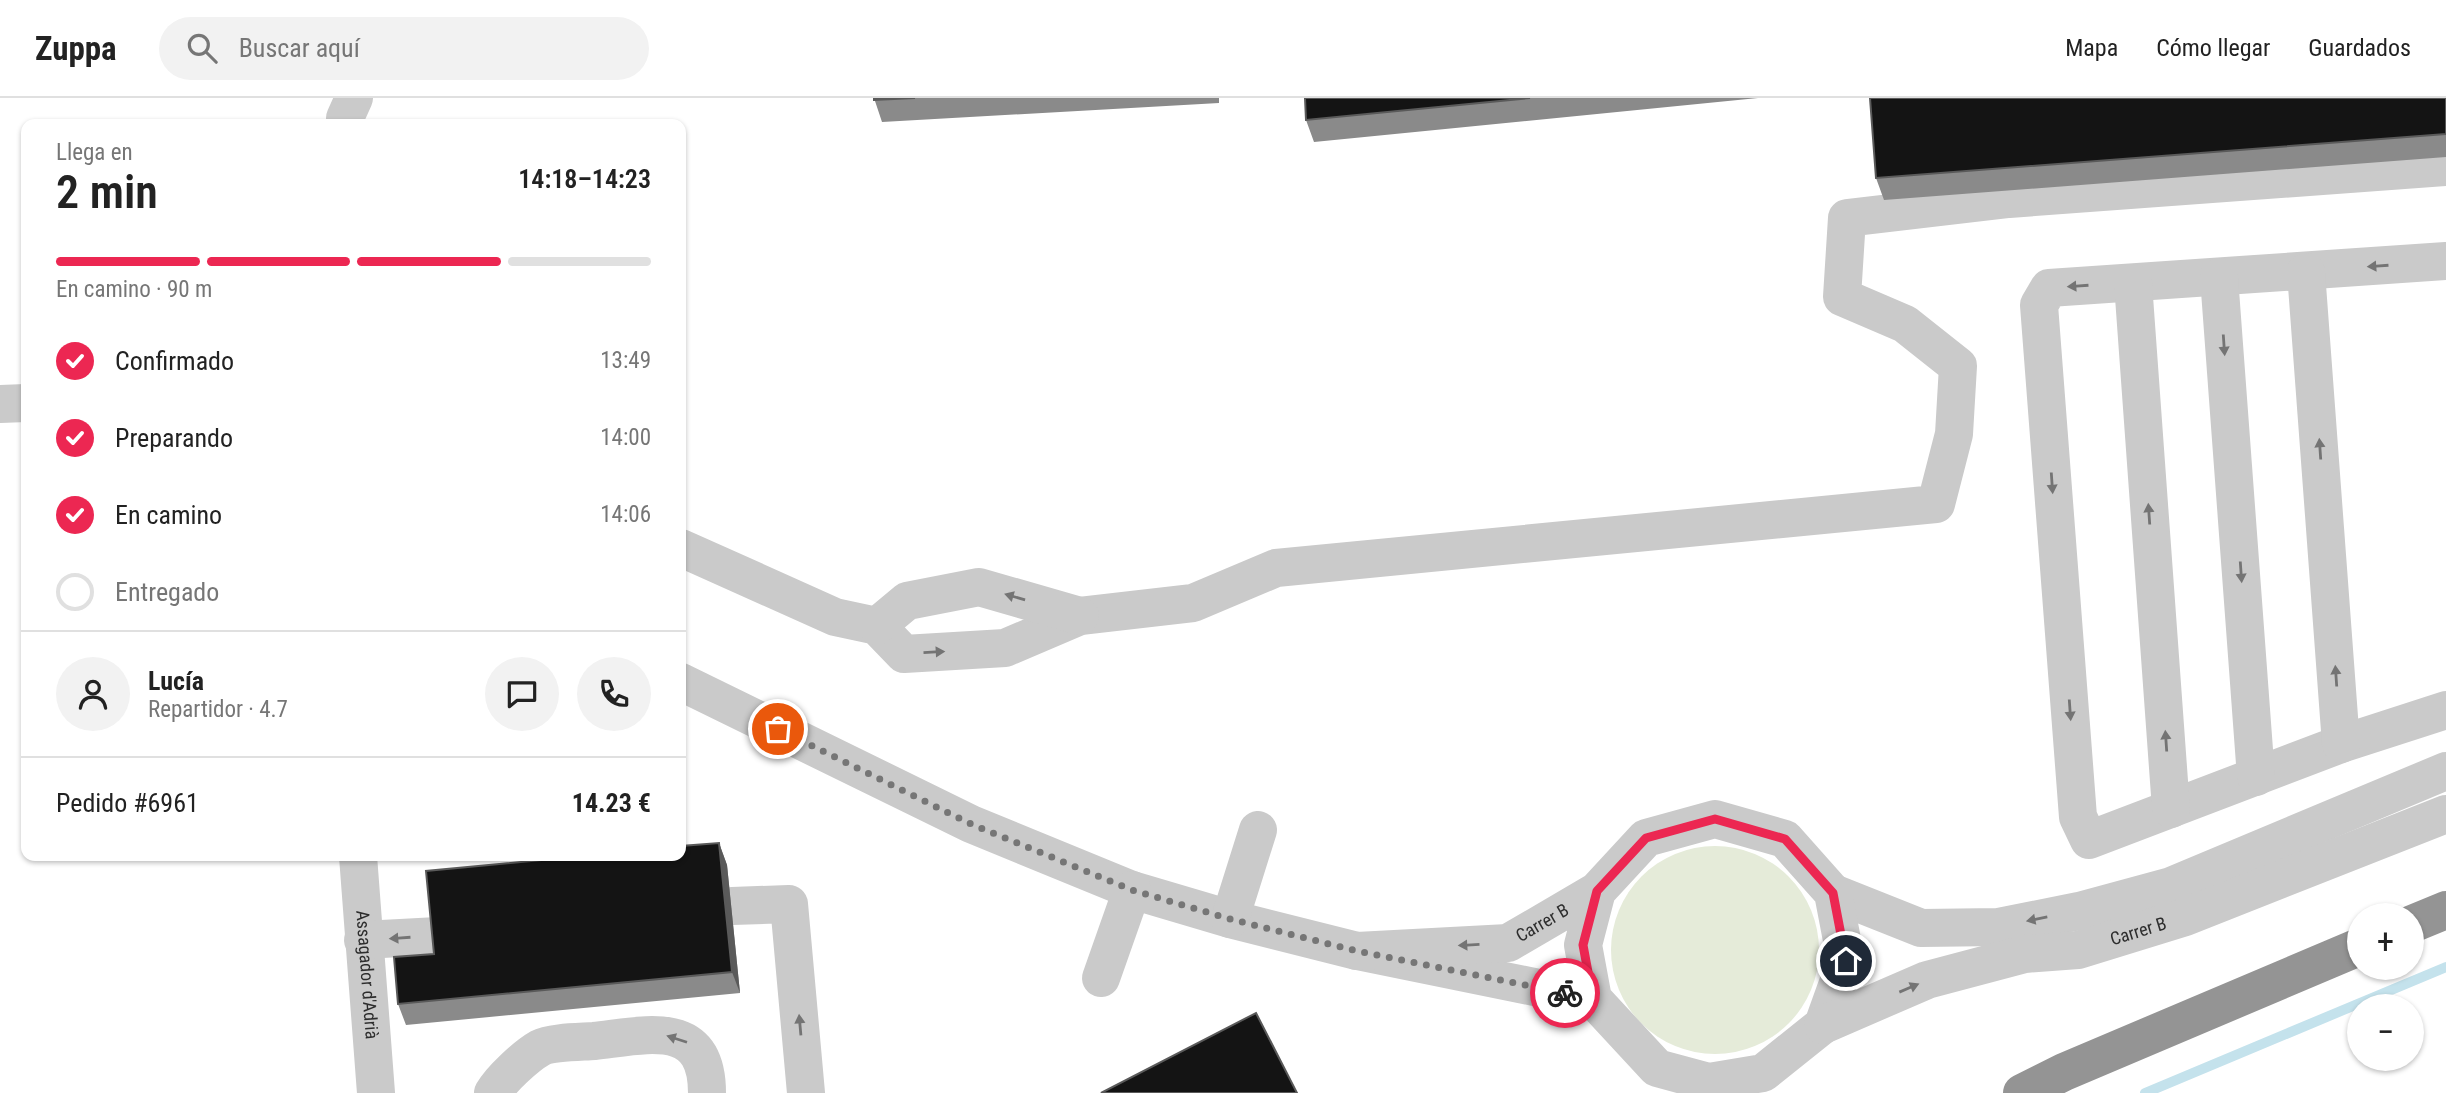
<!DOCTYPE html>
<html lang="es">
<meta charset="utf-8">
<style>
:root{--surface:#fff;--page:#f2f2f2;--text:#222;--muted:#767676;--line:#e0e0e0;--accent:#ec2752}
body{margin:0;font-family:"Roboto Condensed",sans-serif;background:var(--page);color:var(--text);height:100vh;display:flex;flex-direction:column;font-size:26px;white-space:nowrap}
*{box-sizing:border-box;margin:0}
p{font-size:23px;color:var(--muted)}
.icon{flex:none;width:38px;height:38px;fill:none;stroke:currentColor;stroke-width:2;stroke-linecap:round;stroke-linejoin:round}
.map{position:relative;flex:1;overflow:hidden}
.details{position:absolute;left:21px;top:21px;width:665px;height:742px;display:flex;flex-direction:column;background:var(--surface);border-radius:14px;box-shadow:0 2px 5px #0004}
.details>*{flex:none}
.fabs{position:absolute;left:2347px;top:805px;display:grid;gap:14px}
.fabs a{display:grid;place-items:center;width:77px;height:77px;border-radius:50%;background:var(--surface);box-shadow:0 2px 5px #0004;font-size:35px}
.pin{position:absolute;display:grid;place-items:center;width:60px;height:60px;color:#fff;margin:-30px;border:4px solid #fff;border-radius:50%;box-shadow:0 2px 7px #0007}
.courier{position:absolute;display:grid;place-items:center;width:70px;height:70px;margin:-35px;border:5px solid #ec2752;border-radius:50%;background:#fff;color:#222;box-shadow:0 2px 9px #0007}
.summary em{font-style:normal;font-weight:600}
.summary div{display:flex;flex-direction:column-reverse}
.summary{display:flex;align-items:center;justify-content:space-between;height:119px;padding:0 35px}
h1{font-size:46px;font-weight:600;line-height:52px}
.bar{display:grid;grid-template-columns:repeat(4,1fr);gap:10px 7px;align-content:center;height:84px;padding:0 35px}
.bar i{height:9px;border-radius:5px;background:var(--line)}
.bar .on{background:var(--accent)}
.bar p{grid-column:span 4}
.line{display:flex;align-items:center;gap:18px;padding:0 35px;border-top:2px solid var(--line)}
.line div{flex:1}
.round{display:grid;place-items:center;flex:none;width:74px;height:74px;border-radius:37px;background:var(--page)}
ol{padding:0 35px;list-style:none}
li{display:flex;align-items:center;gap:21px;height:77px}
li p{margin-inline-start:auto}
li .icon{padding:7px;border-radius:50%;background:var(--accent);color:#fff;stroke-width:4}
li:last-child{color:var(--muted)}
li i{width:38px;height:38px;border:4px solid var(--line);border-radius:50%}
header{display:flex;align-items:center;gap:42px;box-sizing:border-box;height:98px;padding:0 35px;background:var(--surface);border-bottom:2px solid var(--line)}
header strong{font-size:33px}
nav{display:flex;gap:38px;margin-inline-start:auto;font-size:24px}
.search{width:490px;height:63px;background:var(--page);display:flex;align-items:center;gap:18px;box-sizing:border-box;padding:0 24px;border-radius:38px;color:var(--muted);font-size:26px}
.map>svg:first-child{display:block}
.green{fill:#e5ebd9}
.lines{fill:none;stroke-linecap:round;stroke-linejoin:round}
.stream{stroke:#c4e2ec;stroke-width:10}
.minor{stroke:#cacaca;stroke-width:38}
.highway{stroke:#949494;stroke-width:38}
.wall{fill:#8a8a8a}
.shaded-wall{fill:#5a5a5a}
.building{fill:#141414;stroke:#5a5a5a;stroke-width:2}
.oneway{fill:#747474}
.done{stroke:#767676;stroke-width:7;stroke-dasharray:0 12.6}
.route{stroke:#ec2752;stroke-width:9}
.labels{text-anchor:middle;stroke-width:7;stroke-linejoin:round;paint-order:stroke}
.street-label{font-size:18px;fill:#2d2d2d;stroke:#fff}
</style>
<header>
<strong>Zuppa</strong>
<div class="search"><svg class="icon" aria-label="search" viewBox="0 0 24 24"><circle cx="10" cy="10" r="6"/><path d="M15 15l6 6"/></svg>Buscar aquí</div>
<nav><a>Mapa</a><a>Cómo llegar</a><a>Guardados</a></nav>
</header>
<div class="map">
<svg width="2446" height="995" viewBox="0 0 2446 995">
<rect width="100%" height="100%" fill="#fff"/>
<path class="green" d="M1611 852a104 104 0 1 1 208 0a104 104 0 1 1-208 0Z"/>
<g class="lines">
<path class="stream" d="M2145,995L2446,869"/>
<g class="minor">
<path d="M345,26V20L354,0"/>
<path d="M2446,163L2049,190L2039,207L2078,719L2089,742L2341,646L2446,612"/>
<path d="M2306,174L2341,646"/>
<path d="M2219,179L2256,679"/>
<path d="M2133,185L2171,711"/>
<path d="M0,306L26,305"/>
<path d="M681,450L835,519L877,528L904,556L1005,550L1080,518L1193,505L1276,470L1936,406L1954,336L1958,268L1905,226L1842,199L1847,120L2009,101L2446,69"/>
<path d="M877,528L907,503L979,489L1080,518"/>
<path d="M681,584L971,726L1132,792L1230,821L1357,853L1593,901"/>
<path id="s1" d="M358,758L376,995"/>
<path d="M1833,795L1921,830L1999,829L2079,813L2171,788L2446,673"/>
<path d="M732,808L789,806L806,995"/>
<path d="M1230,821L1258,732"/>
<path d="M363,842L438,838"/>
<path id="s2" d="M1357,853L1508,845L1597,793L1646,740L1715,721L1785,741L1833,795L1846,863L1823,927L1763,975L1709,984L1657,970L1593,901L1583,847L1597,793"/>
<path d="M1101,880L1132,792"/>
<path id="s3" d="M1823,927L1927,882L2025,856L2078,852L2185,819L2446,716"/>
<path d="M493,995C501,981 526,958 540,950C551,944 581,944 594,943C647,937 707,920 707,995"/>
</g>
<path class="highway" d="M2412,826L2446,812
M2022,995L2064,974L2359,849"/>
</g>
<path class="wall" d="M874,0H1219V5L882,24Z
M1305,0H1758L1314,44L1306,22Z
M2446,0V59L1884,102L1876,80Z
M719,745L727,767L740,895L406,927L398,906L434,856Z"/>
<path class="shaded-wall" d="M719,745L727,767L740,895L732,874Z"/>
<path class="building" d="M874,0H915L874,2Z
M1305,0H1530L1306,22Z
M1870,0H2446V36L1876,80Z
M719,745L732,874L398,906L394,859L434,856L426,773L583,758H681V748Z
M1256,915L1297,995H1101Z"/>
<defs><path id="oneway-solid" d="M-6-.8H1V-3.2L6.5 0L1 3.2V.8H-6Z" transform="scale(1.75)"/></defs>
<g class="oneway">
<use href="#oneway-solid" transform="translate(2378 168) rotate(176)"/>
<use href="#oneway-solid" transform="translate(2078 188) rotate(176)"/>
<use href="#oneway-solid" transform="translate(2224 247) rotate(86)"/>
<use href="#oneway-solid" transform="translate(2320 351) rotate(-94)"/>
<use href="#oneway-solid" transform="translate(2052 385) rotate(86)"/>
<use href="#oneway-solid" transform="translate(2149 416) rotate(-94)"/>
<use href="#oneway-solid" transform="translate(2241 474) rotate(86)"/>
<use href="#oneway-solid" transform="translate(1015 499) rotate(-164)"/>
<use href="#oneway-solid" transform="translate(934 554) rotate(-3)"/>
<use href="#oneway-solid" transform="translate(2336 578) rotate(-94)"/>
<use href="#oneway-solid" transform="translate(2070 612) rotate(86)"/>
<use href="#oneway-solid" transform="translate(2166 643) rotate(-94)"/>
<use href="#oneway-solid" transform="translate(2037 821) rotate(169)"/>
<use href="#oneway-solid" transform="translate(400 840) rotate(176)"/>
<use href="#oneway-solid" transform="translate(1469 847) rotate(177)"/>
<use href="#oneway-solid" transform="translate(1909 890) rotate(-23)"/>
<use href="#oneway-solid" transform="translate(800 927) rotate(-95)"/>
<use href="#oneway-solid" transform="translate(677 941) rotate(-162)"/>
</g>
<g class="lines">
<path class="done" d="M778,631L971,726L1132,792L1230,821L1357,853L1565,895"/>
<path class="route" d="M1565,895L1593,901L1583,847L1597,793L1646,740L1715,721L1785,741L1833,795L1846,863"/>
</g>
<g class="labels">
<g class="street-label">
<text dy="6" stroke="none"><textPath href="#s2" startOffset="191">Carrer B</textPath></text>
<text dy="6" stroke="none"><textPath href="#s3" startOffset="331">Carrer B</textPath></text>
<text dy="6" stroke="none"><textPath href="#s1" startOffset="119">Assagador d'Adrià</textPath></text>
</g>
</g>
</svg>
<div class="fabs">
<a>+</a>
<a>−</a>
</div>
<div class="pin" style="left:778px;top:631px;background:#ea580c"><svg class="icon" aria-label="bag" viewBox="0 0 24 24"><path d="M5 8h14l-1 12H6zM9 8a3 3 0 0 1 6 0"/></svg></div>
<div class="pin" style="left:1846px;top:863px;background:#1f2937"><svg class="icon" aria-label="home" viewBox="0 0 24 24"><path d="M3 11l9-7 9 7M6 9v11h12V9"/></svg></div>
<div class="courier" style="left:1565px;top:895px"><svg class="icon" aria-label="bike" viewBox="0 0 24 24"><circle cx="6" cy="16" r="4"/><circle cx="18" cy="16" r="4"/><path d="M6 16l4-8h5l3 8M10 8l3 8H6M13 5h3"/></svg></div>
<section class="details">
<div class="summary"><div><h1>2 min</h1><p>Llega en</p></div><em>14:18–14:23</em></div>
<div class="bar"><i class="on"></i><i class="on"></i><i class="on"></i><i></i><p>En camino · 90 m</p></div>
<ol>
<li><svg class="icon" aria-label="check" viewBox="0 0 24 24"><path d="M5 12l5 5 9-10"/></svg>Confirmado<p>13:49</p></li>
<li><svg class="icon" aria-label="check" viewBox="0 0 24 24"><path d="M5 12l5 5 9-10"/></svg>Preparando<p>14:00</p></li>
<li><svg class="icon" aria-label="check" viewBox="0 0 24 24"><path d="M5 12l5 5 9-10"/></svg>En camino<p>14:06</p></li>
<li><i></i>Entregado</li>
</ol>
<div class="line" style="height:126px"><a class="round"><svg class="icon" aria-label="person" viewBox="0 0 24 24"><circle cx="12" cy="8" r="4"/><path d="M4 21q1-7 8-7t8 7"/></svg></a><div><b>Lucía</b><p>Repartidor · 4.7</p></div><a class="round"><svg class="icon" aria-label="chat" viewBox="0 0 24 24"><path d="M4 5h16v11H9l-5 4z"/></svg></a><a class="round"><svg class="icon" aria-label="phone" viewBox="0 0 24 24"><path d="M5 4h4l2 5-3 2q2 4 5 5l2-3 5 2v4C11 20 4 13 5 4z"/></svg></a></div>
<div class="line" style="height:91px"><div>Pedido #6961</div><b>14.23 €</b></div>
</section>
</div>
